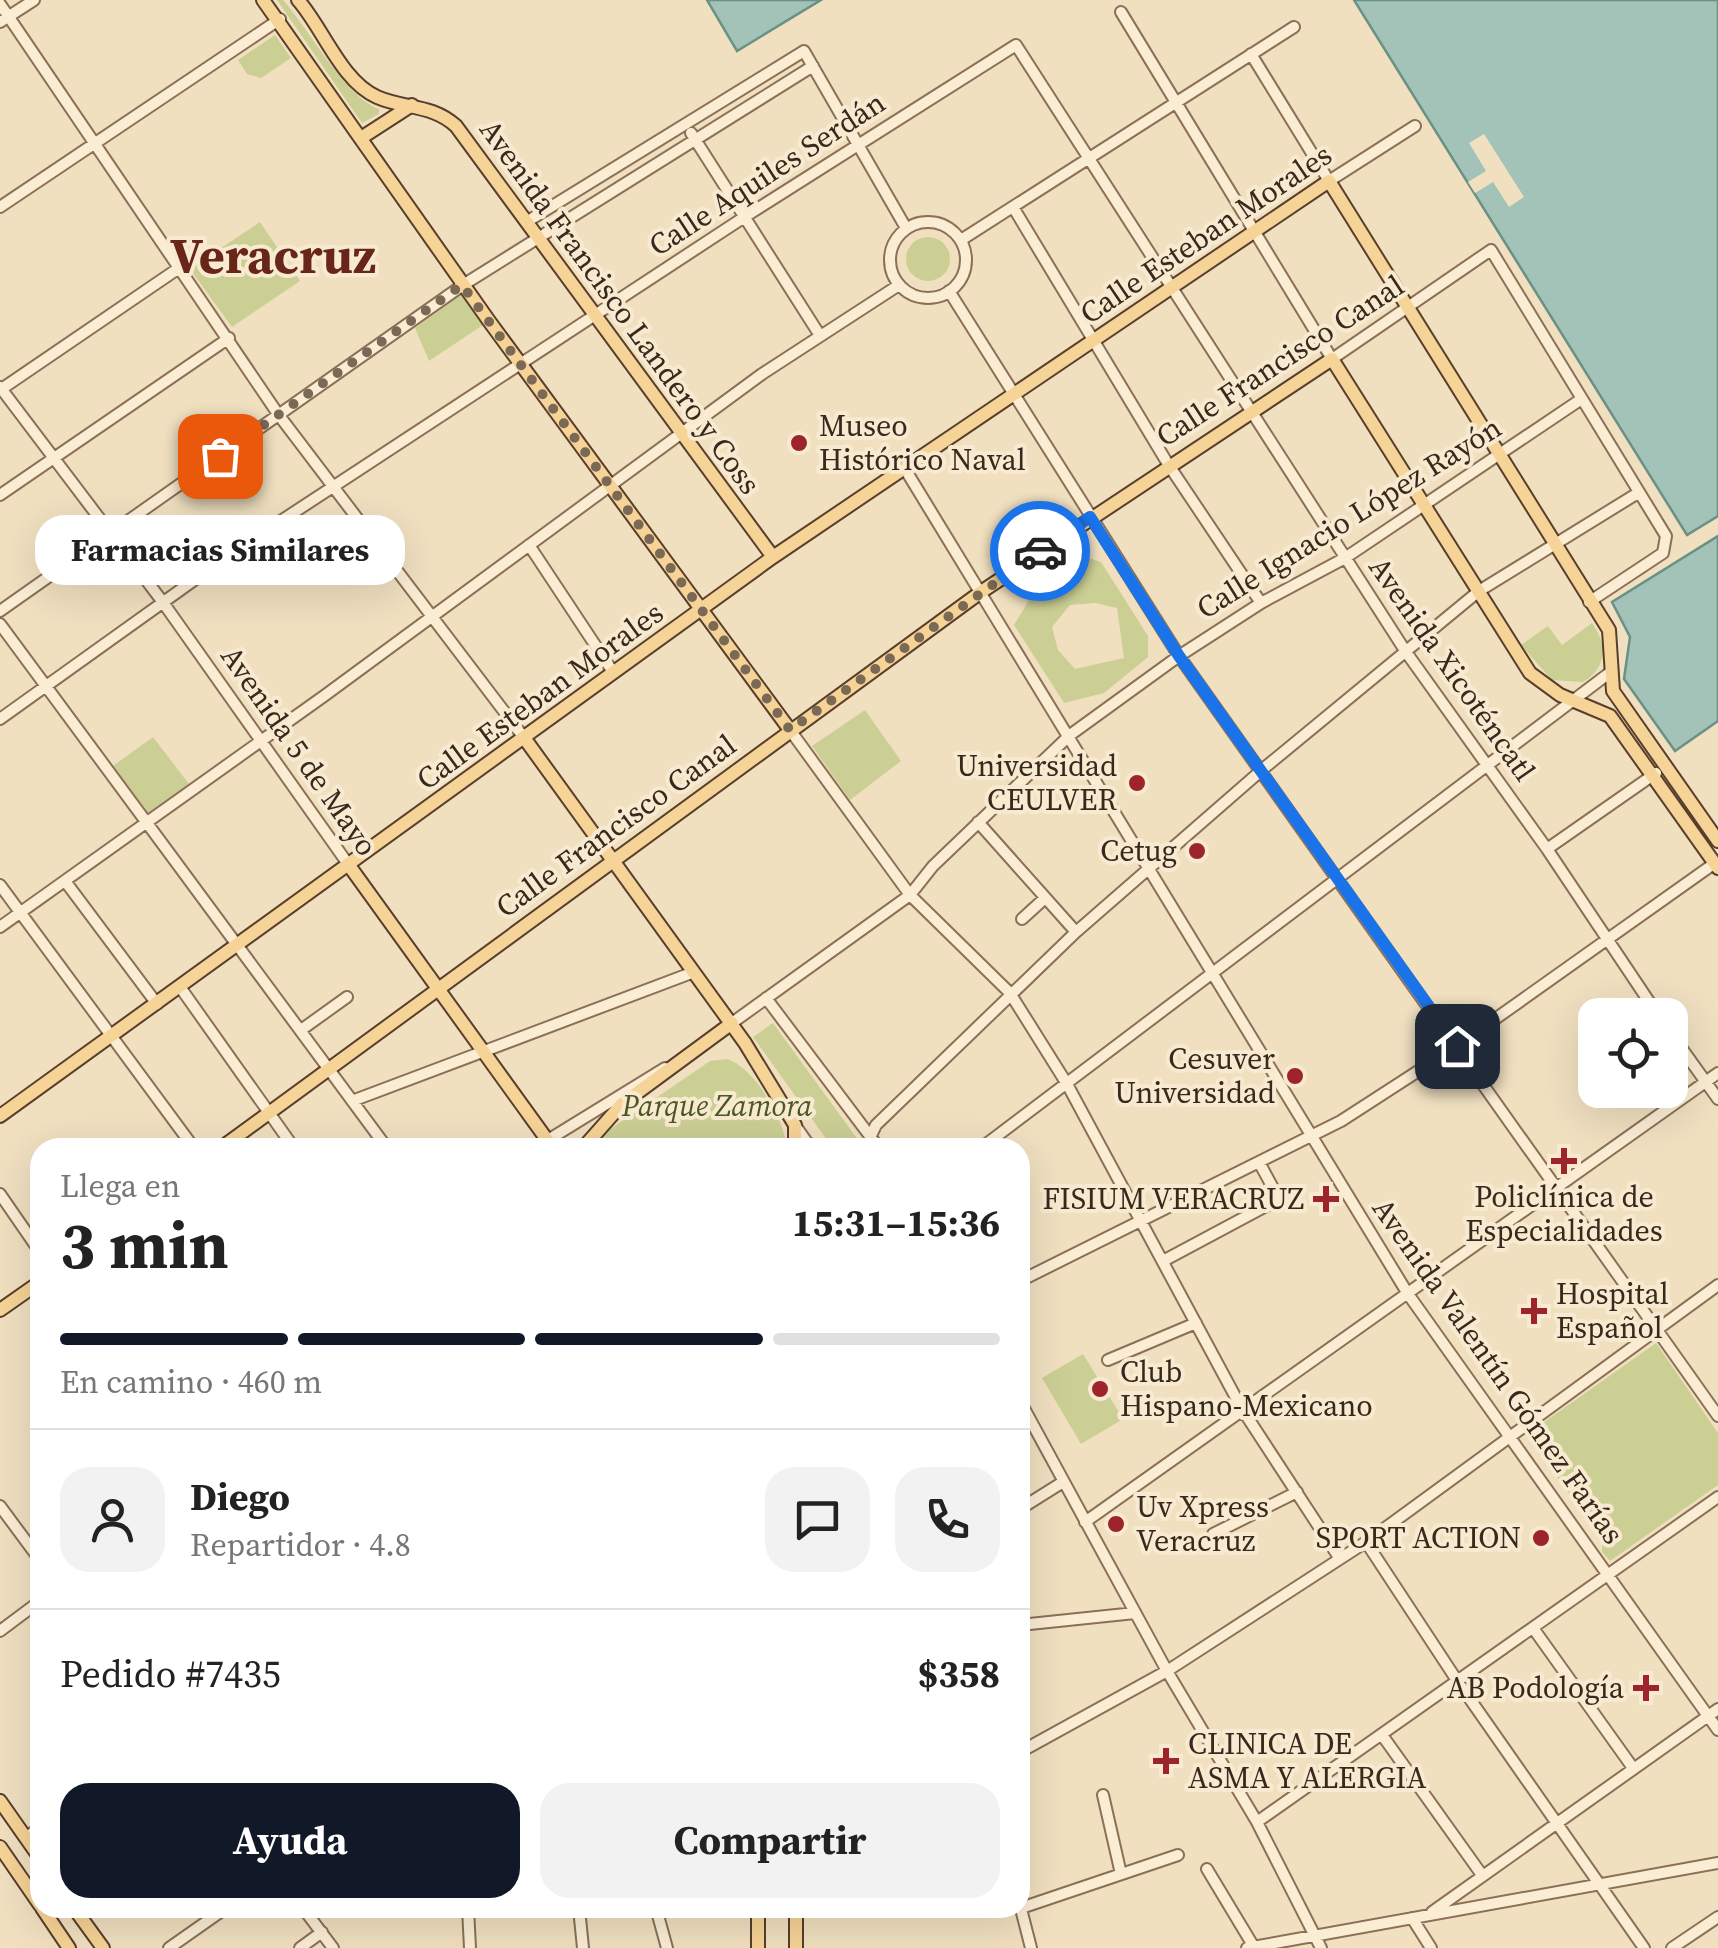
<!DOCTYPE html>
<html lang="es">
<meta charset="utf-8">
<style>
:root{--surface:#fff;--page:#f2f2f2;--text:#222;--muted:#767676;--line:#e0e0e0;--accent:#111827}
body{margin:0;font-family:"Source Serif 4",serif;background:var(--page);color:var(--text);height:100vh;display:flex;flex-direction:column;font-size:38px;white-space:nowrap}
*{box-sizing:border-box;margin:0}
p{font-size:32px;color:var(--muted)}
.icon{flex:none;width:55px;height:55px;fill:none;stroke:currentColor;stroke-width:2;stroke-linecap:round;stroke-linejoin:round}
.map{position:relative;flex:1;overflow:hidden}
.details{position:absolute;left:30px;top:1138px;width:1000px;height:780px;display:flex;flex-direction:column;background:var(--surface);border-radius:30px;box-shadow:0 10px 40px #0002}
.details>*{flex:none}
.fabs{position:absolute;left:1578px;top:998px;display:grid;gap:20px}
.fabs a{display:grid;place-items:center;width:110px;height:110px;border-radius:20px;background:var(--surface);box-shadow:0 10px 40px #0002;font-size:50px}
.pin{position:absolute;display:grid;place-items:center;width:85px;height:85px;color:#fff;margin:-42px;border-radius:20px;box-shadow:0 5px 15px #0006}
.courier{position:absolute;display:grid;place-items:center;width:100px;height:100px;margin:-50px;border:8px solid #1a73e8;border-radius:50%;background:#fff;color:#222;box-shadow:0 2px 12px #0007}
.bubble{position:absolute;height:70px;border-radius:30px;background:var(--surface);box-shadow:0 10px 40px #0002;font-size:32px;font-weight:700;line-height:70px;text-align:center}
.overview em{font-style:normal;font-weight:700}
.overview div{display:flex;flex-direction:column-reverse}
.overview{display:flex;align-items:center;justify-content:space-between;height:170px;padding:0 30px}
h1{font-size:65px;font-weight:700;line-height:75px}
.bar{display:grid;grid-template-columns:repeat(4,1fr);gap:15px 10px;align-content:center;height:120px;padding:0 30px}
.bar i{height:12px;border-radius:8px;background:var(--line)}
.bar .active{background:var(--accent)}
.bar p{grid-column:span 4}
.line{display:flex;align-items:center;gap:25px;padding:0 30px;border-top:2px solid var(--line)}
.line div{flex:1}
.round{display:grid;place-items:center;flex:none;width:105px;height:105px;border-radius:30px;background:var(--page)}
.button{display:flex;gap:20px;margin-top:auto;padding:20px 30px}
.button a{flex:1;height:115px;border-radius:30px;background:var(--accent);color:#fff;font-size:40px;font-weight:700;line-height:115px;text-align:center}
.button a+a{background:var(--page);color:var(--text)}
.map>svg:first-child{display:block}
.green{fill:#cbcf94;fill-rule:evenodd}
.water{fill:#a3c2b8;stroke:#6a9185;stroke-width:2.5}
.pier{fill:#f0e0c0}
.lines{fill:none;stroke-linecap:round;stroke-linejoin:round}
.minor-casing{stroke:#8b7057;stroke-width:14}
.major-casing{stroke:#583e2c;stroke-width:16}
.minor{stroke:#fbedd4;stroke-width:10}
.major{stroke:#f6d396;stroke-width:12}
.done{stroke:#796955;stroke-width:10;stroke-dasharray:0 18}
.route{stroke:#1a73e8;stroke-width:12}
.poi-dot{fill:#9d242a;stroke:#f7ead0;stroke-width:4}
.labels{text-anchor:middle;stroke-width:8;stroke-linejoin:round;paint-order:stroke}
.street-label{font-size:30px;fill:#39291c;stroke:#f7ead0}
.poi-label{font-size:30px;fill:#39291c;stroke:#f7ead0;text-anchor:end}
.park-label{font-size:30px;font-style:italic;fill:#4c5722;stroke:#f7ead0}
.town-label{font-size:50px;font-weight:bold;fill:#682619;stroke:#f7ead0}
</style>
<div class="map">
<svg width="1718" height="1948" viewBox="0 0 1718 1948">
<rect width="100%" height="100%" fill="#f0e0c0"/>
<path class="green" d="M277,0H283C309,29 345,97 379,109V114L362,123Z
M275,35L291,58L261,78L247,74L238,60Z
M260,222L300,281L232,327L190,269Z
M906 259a22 22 0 1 1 44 0a22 22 0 1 1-44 0Z
M462,294L483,325L429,361L415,328Z
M1064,550L1101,562L1148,636V657L1104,693L1064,703L1014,625L1054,558ZM1095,603L1117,608L1124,658L1075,669L1058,650L1052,627L1070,605Z
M1592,623C1607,644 1608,667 1583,682L1552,680L1521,645L1548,626L1562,645Z
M865,710L901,761L850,800L812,746Z
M153,737L189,784L149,814L113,766Z
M773,1023L861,1144L858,1147H832L753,1037Z
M727,1059C755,1068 784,1119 787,1147L592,1148L596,1139L710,1061Z
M1656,1343L1718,1433V1485L1610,1561L1602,1552V1539L1526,1435Z
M1083,1354L1123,1419L1081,1444L1042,1378Z"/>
<path class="water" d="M707,0H821L737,51Z
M1354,0H1718V516L1687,535Z
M1718,536V721L1675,751L1624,679L1630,637L1612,602Z"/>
<path class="pier" d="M1484,134L1524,197L1509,207L1493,182L1475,193L1468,182L1486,171L1469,143Z"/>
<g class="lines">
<g class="minor-casing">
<path id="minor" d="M0,4L278,414L525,739
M1121,12L1332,359L1491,250L1666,536L1663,553L1589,602
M0,22L34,0
M1251,54L1329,181L1415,126
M691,133L819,334
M0,207L280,19
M1013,207L1168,464L1261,603
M528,221L804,51L906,228
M890 260a38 38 0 1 1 76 0a38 38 0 1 1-76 0Z
M961,240L1294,27
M949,291L1179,656L1718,1416
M0,387L162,601L348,864
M0,390L179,268
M905,469L1408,1294L1718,1730
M0,495L229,338
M529,545L613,672
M0,611L463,285L813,66
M0,624L387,1148
M0,719L232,553L746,216L1016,45L1406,652L1547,849L1658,1015
M790,730L910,895L1010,993L1067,1084L1242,1409L1340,1559
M978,822L1076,932
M1547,849L1656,773
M65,881L157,1004
M0,885L194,1148
M1022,919L1045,898
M0,927L324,696L762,374L899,285
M180,987L294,1148
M766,998L879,1148
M732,1023L910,895L933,866L1070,735L1179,656L1261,603L1345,558L1580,400
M301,1030L347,997
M1670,1032L1718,1099
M352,1101L694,972
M795,1125L811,1148
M535,1148L665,1068
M865,1148L876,1125L1076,932L1263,769L1479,591L1638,493
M981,1148L1608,674
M0,1194L40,1252
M1163,1261L1279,1199L1260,1164
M1020,1281L1341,1121L1457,1046L1715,863
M1108,1360L1196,1323
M1020,1401L1167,1671L1257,1822L1321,1948
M0,1506L40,1560
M1020,1509L1063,1482
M1085,1522L1718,1073
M1213,1534L1297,1492
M1366,1542L1458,1682L1644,1948
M1020,1625L1135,1613
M1533,1628L1633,1768
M0,1631L40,1601
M1382,1735L1482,1875
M1020,1752L1167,1671L1366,1542L1718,1285
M1103,1795L1121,1874
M1257,1822L1718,1497
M26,1838L40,1827
M1207,1869L1254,1947
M1020,1905L1031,1948
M303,1908L333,1948
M468,1908L470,1948
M579,1908L583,1948
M656,1908L667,1948
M1021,1908L1178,1855
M1432,1912L1718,1709
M1412,1918L1431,1948
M169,1948L226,1908
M300,1948L322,1932
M1247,1948L1718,1863
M1672,1948L1718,1917"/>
</g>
<g class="major-casing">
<path id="major" d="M263,0L489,321L790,730
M298,0C323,28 341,81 377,97C404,109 432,104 456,126L773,557
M361,138L412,105
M525,739L745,1043L795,1125V1148
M348,864L553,1148
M0,1116L773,557L1329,181L1609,630L1613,691L1718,841
M221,1148L981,592L1332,359L1530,673L1560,695L1610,716L1718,868
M583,1148L622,1104L732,1023
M0,1310L40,1282
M0,1801L40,1858
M0,1847L40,1905
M42,1908L69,1948
M74,1908L103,1948
M758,1908V1948
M796,1908V1948"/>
</g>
<use href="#minor" class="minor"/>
<use href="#major" class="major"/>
</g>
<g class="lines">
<path class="done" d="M220,456L462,285L790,730L1040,551"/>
<path class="route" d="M1040,551L1090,517L1179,656L1457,1046"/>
</g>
<g class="poi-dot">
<circle cx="799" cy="443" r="10"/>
<circle cx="1137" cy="783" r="10"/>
<circle cx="1197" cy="851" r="10"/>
<circle cx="1295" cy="1076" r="10"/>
<path d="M1559 1146h10v10h10v10h-10v10h-10v-10h-10v-10h10z"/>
<path d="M1321 1184h10v10h10v10h-10v10h-10v-10h-10v-10h10z"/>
<path d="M1529 1296h10v10h10v10h-10v10h-10v-10h-10v-10h10z"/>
<circle cx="1100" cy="1389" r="10"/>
<circle cx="1116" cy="1524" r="10"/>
<circle cx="1541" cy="1538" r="10"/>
<path d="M1641 1673h10v10h10v10h-10v10h-10v-10h-10v-10h10z"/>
<path d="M1161 1746h10v10h10v10h-10v10h-10v-10h-10v-10h10z"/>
</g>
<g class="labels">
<g class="street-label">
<text transform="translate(767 174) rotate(-33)" y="10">Calle Aquiles Serdán</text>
<text transform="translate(1206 234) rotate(-34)" y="10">Calle Esteban Morales</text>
<text transform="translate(620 307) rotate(54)" y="10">Avenida Francisco Landero y Coss</text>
<text transform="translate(1280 361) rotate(-33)" y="10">Calle Francisco Canal</text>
<text transform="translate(1349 518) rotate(-32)" y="10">Calle Ignacio López Rayón</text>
<text transform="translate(1452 669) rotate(55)" y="10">Avenida Xicoténcatl</text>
<text transform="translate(540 696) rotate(-36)" y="10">Calle Esteban Morales</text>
<text transform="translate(299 751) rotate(55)" y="10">Avenida 5 de Mayo</text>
<text transform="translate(616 826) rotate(-36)" y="10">Calle Francisco Canal</text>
<text transform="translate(1498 1371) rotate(55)" y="10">Avenida Valentín Gómez Farías</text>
</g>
<g class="poi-label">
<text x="819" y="436" text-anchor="start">Museo<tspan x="819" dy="34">Histórico Naval</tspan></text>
<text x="1117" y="776">Universidad<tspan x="1117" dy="34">CEULVER</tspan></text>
<text x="1177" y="861">Cetug</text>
<text x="1275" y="1069">Cesuver<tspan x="1275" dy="34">Universidad</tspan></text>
<text x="1564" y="1207" text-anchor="middle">Policlínica de<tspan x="1564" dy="34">Especialidades</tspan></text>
<text x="1304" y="1209">FISIUM VERACRUZ</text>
<text x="1556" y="1304" text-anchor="start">Hospital<tspan x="1556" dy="34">Español</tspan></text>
<text x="1120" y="1382" text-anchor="start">Club<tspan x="1120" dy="34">Hispano-Mexicano</tspan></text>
<text x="1136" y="1517" text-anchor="start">Uv Xpress<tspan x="1136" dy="34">Veracruz</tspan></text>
<text x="1521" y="1548">SPORT ACTION</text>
<text x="1624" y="1698">AB Podología</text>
<text x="1188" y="1754" text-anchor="start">CLINICA DE<tspan x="1188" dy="34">ASMA Y ALERGIA</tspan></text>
</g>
<g class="park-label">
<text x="717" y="1116">Parque Zamora</text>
</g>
<g class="town-label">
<text x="273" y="273">Veracruz</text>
</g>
</g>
</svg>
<div class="fabs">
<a><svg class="icon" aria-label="locate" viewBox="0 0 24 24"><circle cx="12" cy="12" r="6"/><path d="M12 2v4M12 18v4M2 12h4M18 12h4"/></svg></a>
</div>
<div class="pin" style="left:220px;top:456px;background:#ea580c"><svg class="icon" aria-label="bag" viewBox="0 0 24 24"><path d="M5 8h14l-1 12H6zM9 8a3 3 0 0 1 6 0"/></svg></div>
<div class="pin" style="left:1457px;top:1046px;background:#1f2937"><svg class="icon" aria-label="home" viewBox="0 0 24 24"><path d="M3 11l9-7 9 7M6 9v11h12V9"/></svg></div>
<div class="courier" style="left:1040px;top:551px"><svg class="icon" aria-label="car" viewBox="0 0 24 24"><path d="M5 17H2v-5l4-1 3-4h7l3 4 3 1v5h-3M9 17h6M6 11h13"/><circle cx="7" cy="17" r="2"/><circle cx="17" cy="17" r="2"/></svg></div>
<div class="bubble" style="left:35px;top:515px;width:370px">Farmacias Similares</div>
<section class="details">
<div class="overview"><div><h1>3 min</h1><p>Llega en</p></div><em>15:31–15:36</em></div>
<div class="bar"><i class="active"></i><i class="active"></i><i class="active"></i><i></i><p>En camino · 460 m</p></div>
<div class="line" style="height:180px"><a class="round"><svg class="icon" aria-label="person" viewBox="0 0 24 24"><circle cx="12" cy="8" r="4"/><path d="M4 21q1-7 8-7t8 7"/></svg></a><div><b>Diego</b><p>Repartidor · 4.8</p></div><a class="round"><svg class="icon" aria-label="chat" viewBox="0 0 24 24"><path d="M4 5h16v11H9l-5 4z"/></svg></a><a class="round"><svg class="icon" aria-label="phone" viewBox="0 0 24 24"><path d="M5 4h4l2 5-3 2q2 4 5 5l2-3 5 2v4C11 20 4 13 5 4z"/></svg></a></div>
<div class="line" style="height:130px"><div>Pedido #7435</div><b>$358</b></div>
<div class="button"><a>Ayuda</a><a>Compartir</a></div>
</section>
</div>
